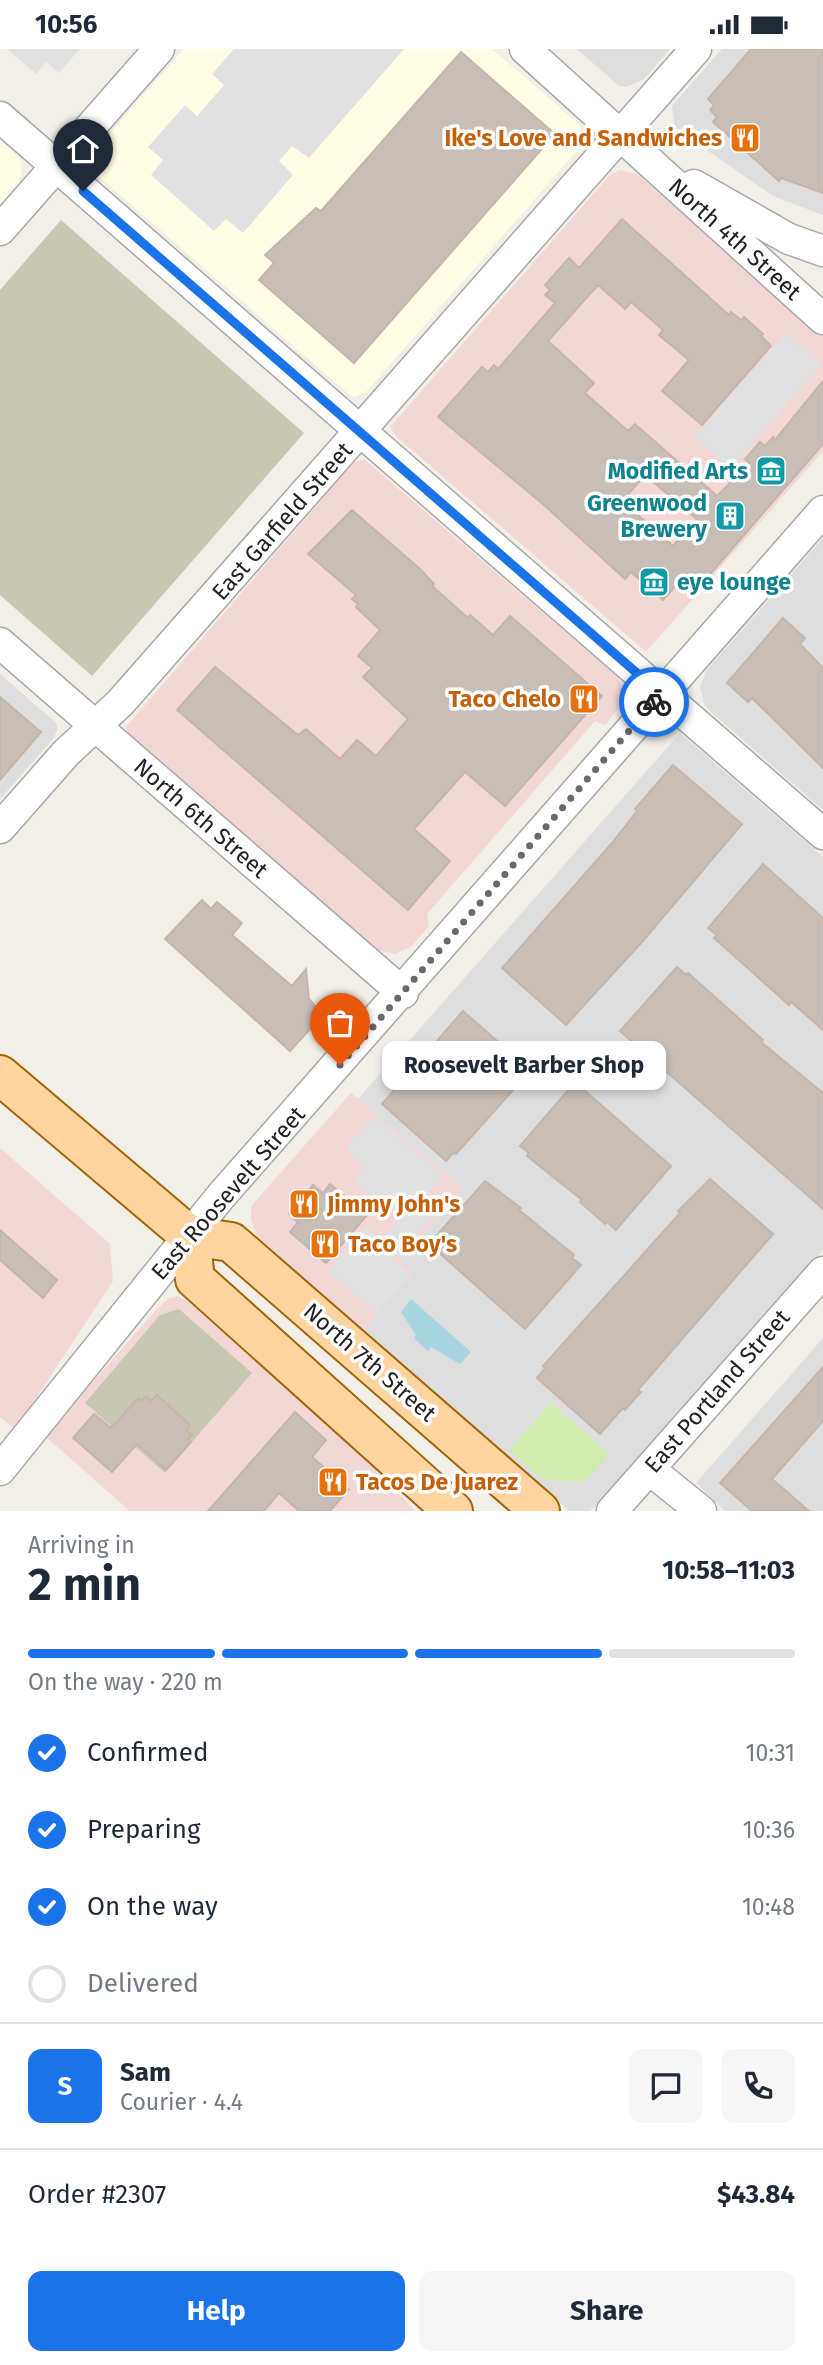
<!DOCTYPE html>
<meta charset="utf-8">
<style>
:root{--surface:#fff;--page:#f6f6f7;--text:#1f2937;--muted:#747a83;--line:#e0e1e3;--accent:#1a73e8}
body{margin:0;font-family:"Fira Sans",sans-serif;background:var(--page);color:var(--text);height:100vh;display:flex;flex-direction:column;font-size:26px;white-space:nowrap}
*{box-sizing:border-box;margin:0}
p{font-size:23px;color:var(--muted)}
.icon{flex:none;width:38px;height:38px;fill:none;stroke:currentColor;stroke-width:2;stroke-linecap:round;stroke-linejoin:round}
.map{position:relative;height:1462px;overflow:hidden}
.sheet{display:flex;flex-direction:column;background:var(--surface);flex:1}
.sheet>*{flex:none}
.pin{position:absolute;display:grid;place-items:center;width:60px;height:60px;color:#fff;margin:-72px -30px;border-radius:50% 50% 50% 0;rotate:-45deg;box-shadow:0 0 7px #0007}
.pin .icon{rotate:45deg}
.courier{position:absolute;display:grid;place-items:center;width:70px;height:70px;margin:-35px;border:5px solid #1a73e8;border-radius:50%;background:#fff;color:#222;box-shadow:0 2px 9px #0007}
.bubble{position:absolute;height:49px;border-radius:14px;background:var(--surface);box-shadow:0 4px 10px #0003;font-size:23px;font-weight:700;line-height:49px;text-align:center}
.overview em{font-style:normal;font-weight:700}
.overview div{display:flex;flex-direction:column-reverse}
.overview{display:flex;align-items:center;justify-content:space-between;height:119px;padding:0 28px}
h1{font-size:46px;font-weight:700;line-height:52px}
.bar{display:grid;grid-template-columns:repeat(4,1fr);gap:10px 7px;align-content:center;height:84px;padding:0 28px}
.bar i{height:9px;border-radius:5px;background:var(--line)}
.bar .on{background:var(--accent)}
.bar p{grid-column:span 4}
.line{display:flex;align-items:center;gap:18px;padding:0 28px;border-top:2px solid var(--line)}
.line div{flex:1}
.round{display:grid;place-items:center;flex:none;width:74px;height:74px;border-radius:14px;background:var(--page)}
ol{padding:0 28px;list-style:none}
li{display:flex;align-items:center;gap:21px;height:77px}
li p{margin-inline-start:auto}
li .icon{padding:7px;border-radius:50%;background:var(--accent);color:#fff;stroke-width:4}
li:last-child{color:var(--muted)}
li i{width:38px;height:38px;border:4px solid var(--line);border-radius:50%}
.action{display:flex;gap:14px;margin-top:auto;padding:14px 28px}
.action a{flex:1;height:80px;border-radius:14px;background:var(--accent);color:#fff;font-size:28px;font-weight:700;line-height:80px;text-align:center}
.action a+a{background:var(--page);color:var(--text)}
.status{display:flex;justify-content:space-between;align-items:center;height:49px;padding:0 35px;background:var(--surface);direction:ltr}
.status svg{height:19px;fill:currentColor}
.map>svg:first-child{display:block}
.residential{fill:#dfdede}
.commercial{fill:#f3d7d7}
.education{fill:#fffee4}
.construction{fill:#c7c7b2}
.grass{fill:#ceedac}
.parking{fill:#e1e1e1}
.water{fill:#a7d5e1}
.building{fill:#c7beb7;stroke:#c5b5a9;stroke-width:2;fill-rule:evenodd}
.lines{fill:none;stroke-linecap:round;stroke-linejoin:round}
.minor-casing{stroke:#a8a8a8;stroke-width:33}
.major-casing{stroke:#9f6600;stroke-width:42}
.minor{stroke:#fff;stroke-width:30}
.major{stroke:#ffd4a0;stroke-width:38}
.done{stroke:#6a6967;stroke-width:7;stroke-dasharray:0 12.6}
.route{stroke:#1a73e8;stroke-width:9}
.labels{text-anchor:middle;stroke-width:7;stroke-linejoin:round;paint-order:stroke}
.food-label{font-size:23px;font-weight:bold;fill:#c56008;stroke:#fff;text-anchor:start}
.street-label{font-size:23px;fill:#212121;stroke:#fff}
.culture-label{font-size:23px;font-weight:bold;fill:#0d838f;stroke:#fff;text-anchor:end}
</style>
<div class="status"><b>10:56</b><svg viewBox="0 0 49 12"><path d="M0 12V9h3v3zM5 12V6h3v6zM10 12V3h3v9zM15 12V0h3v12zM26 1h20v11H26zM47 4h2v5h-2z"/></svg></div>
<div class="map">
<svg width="823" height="1462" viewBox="0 0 823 1462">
<rect width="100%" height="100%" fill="#f2eee8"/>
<path class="residential" d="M577,0H670L644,30L626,38L619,37Z
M722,0H823V166L773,147L675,79L672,57Z
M823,489V761L710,662L704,655L700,637L707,621Z
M0,625L56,674L58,679L53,690L0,750Z
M680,684L823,808V1201L595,1458L589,1462H569L362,1281L412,1224L399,1212L463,1140L358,1050Z
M823,1289V1462H725L696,1434Z"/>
<path class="commercial" d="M620,121L637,125L823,287V402L646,603L397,388L390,378L609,127Z
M364,410L619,629L622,638L617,661L605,676L595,672L427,865L429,877L411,898L395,905L373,900L129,686L126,678L353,414Z
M351,1044L463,1140L399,1212L413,1224L362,1281L258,1190L251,1171V1158L258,1149Z
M0,1099L110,1195L113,1232L15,1381L0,1368Z
M178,1247L189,1253L357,1401L415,1462H130L45,1387L156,1261L168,1250Z"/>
<path class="education" d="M184,0H492L580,76L585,87L584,94L366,343L355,348L350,346L89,119L88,113L93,104Z
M0,91L20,110L22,122L18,135L0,155Z"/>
<path class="construction" d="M61,171L304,384L92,627L0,546V241Z
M179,1260L252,1324L165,1424L85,1354L160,1266Z"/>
<path class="grass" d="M551,1354L609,1405L584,1433L544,1431L509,1401Z"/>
<path class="parking" d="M7,0H80L59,24L46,13L36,25Z
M234,0H404L309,109L292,97L279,112L293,126L243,184L226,170L214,182L151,126L163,111L148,98L185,56L197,67L224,36L212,25Z
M786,284L822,316L730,420L694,388Z
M375,1067L443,1127L429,1142L444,1155L395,1211L411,1226L377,1264L328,1222L367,1178L381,1191L406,1163L403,1152L391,1164L353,1131L364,1118L345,1100Z"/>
<path class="water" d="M411,1250L471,1303L460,1315L431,1298L428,1302L414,1289L416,1286L401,1263Z"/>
<path class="building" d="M751,0H823V144L781,129L779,132L713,73L717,68L710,61L714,56L708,50Z
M461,3L555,85L354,314L259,231L274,214L265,206L316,159L321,162Z
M622,170L729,266L731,263L741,271L744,268L763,285L761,287L771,297L702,376L662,342L689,311L659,286L663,281L631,253L625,260L598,236L548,292L594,334L585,344L628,382L635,375L717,447L750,414L745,410L760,393L765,397L773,388L775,391L823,332V395L693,545L679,533L663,551L631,523L625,530L544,456L438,368L482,318L488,323L494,316L498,320L555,254L545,246L550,241L545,236L569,209L579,219ZM645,426L697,470L673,497L622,452Z
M352,461L420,520L434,535L432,537L468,569L470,566L493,586L510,567L602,647L505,757L465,723L414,780L450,812L408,861L177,661L215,618L298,686L306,680L340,710L357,691L376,707L408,670L363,628L372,619L358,607L380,581L356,558L358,555L352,550L356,546L308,505Z
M783,569L805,589L800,595L823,619V719L752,649L748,653L727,634Z
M0,648L41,683L0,731Z
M673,716L742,775L642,893L566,976L502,919L612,794L637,762L635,760Z
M763,815L823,869V981L791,953L789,956L714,889L717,886L708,879Z
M202,851L211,860L217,853L242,874L232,886L292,937L306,920L309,950L323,966L290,1002L165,890Z
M677,918L686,926L688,924L763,991L761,993L823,1044V1160L620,982Z
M463,962L528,1019L521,1028L523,1030L456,1105L454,1103L446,1112L382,1055Z
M575,1033L671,1117L616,1181L607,1173L605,1175L580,1153L582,1151L527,1107L529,1104L520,1097Z
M710,1130L773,1185L638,1341L641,1343L625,1361L623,1359L600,1385L537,1329L545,1319L543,1317L680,1164L678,1162Z
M485,1132L521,1159L519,1161L574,1206L572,1209L581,1216L525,1280L429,1195Z
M330,1135L367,1166L326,1214L290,1183L298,1173L289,1165L313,1136L323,1144Z
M0,1181L57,1231L43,1249L0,1211Z
M823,1318V1372L772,1430L809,1462H752L720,1434Z
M157,1346L190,1376L186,1381L192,1386L188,1390L191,1393L166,1421L137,1395L112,1423L73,1389L94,1365L111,1379L138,1349L142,1352L146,1347L151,1352Z
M295,1363L326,1391L312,1408L349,1440L330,1462H299L279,1444L264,1462H208Z"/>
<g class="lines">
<g class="minor-casing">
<path id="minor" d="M525,0L823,270
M0,68L823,785
M694,136L789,190L823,202
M0,181L159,0
M0,594L403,944
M0,779L66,704L120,654L696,0
M649,1420L701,1462
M0,1421L221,1147L823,462
M612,1462L823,1223"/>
</g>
<g class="major-casing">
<path id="major" d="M0,1026L190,1187L231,1193L540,1462
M190,1187L195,1230L453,1462"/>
</g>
<use href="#minor" class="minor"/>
<use href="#major" class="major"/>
</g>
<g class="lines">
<path class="done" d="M340,1016L654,653"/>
<path class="route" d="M83,142L661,645L654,653"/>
</g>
<defs>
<g id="restaurant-square" transform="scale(1.575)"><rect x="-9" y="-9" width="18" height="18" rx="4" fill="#e8710a" stroke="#fff"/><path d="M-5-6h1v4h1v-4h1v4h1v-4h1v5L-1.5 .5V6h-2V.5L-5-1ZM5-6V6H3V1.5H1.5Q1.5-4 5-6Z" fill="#fff"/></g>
<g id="museum-square" transform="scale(1.575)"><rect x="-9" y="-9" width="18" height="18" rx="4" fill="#0f9aa8" stroke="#fff"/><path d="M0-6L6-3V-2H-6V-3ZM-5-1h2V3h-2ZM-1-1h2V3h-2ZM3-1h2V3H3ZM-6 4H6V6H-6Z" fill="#fff"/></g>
<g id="building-square" transform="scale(1.575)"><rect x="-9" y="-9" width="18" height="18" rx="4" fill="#0f9aa8" stroke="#fff"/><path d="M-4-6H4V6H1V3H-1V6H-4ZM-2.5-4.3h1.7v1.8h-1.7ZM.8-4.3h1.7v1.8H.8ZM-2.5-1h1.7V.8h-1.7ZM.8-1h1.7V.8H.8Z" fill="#fff"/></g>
</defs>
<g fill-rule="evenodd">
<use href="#restaurant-square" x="745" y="89"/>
<use href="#museum-square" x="771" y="422"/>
<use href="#building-square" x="730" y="467"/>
<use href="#museum-square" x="654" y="533"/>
<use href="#restaurant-square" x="584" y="650"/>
<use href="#restaurant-square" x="304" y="1155"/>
<use href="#restaurant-square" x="325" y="1195"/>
<use href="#restaurant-square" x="333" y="1433"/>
</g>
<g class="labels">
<g class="food-label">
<text x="722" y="97" text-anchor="end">Ike's Love and Sandwiches</text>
<text x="561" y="658" text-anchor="end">Taco Chelo</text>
<text x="327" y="1163">Jimmy John's</text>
<text x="348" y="1203">Taco Boy's</text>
<text x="356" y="1441">Tacos De Juarez</text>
</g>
<g class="street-label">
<text transform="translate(735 190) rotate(42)" y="8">North 4th Street</text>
<text transform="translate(282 472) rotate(-49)" y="8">East Garfield Street</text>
<text transform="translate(201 769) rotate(41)" y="8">North 6th Street</text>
<text transform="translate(228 1144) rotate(-49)" y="8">East Roosevelt Street</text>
<text transform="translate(370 1313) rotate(41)" y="8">North 7th Street</text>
<text transform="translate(717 1342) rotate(-49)" y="8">East Portland Street</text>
</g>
<g class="culture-label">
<text x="748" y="430">Modified Arts</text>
<text x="707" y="462">Greenwood<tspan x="707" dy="26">Brewery</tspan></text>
<text x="677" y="541" text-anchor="start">eye lounge</text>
</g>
</g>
</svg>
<div class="pin" style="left:340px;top:1016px;background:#ea580c"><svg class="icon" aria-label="bag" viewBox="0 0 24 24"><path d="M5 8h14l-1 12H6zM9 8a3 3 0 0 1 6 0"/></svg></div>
<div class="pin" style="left:83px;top:142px;background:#1f2937"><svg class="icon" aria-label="home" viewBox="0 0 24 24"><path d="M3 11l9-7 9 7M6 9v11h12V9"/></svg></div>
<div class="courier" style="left:654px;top:653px"><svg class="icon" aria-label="bike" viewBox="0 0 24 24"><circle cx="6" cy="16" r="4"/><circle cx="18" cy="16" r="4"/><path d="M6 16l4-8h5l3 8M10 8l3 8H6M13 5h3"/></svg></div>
<div class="bubble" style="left:382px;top:992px;width:284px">Roosevelt Barber Shop</div>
</div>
<section class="sheet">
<div class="overview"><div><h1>2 min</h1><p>Arriving in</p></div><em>10:58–11:03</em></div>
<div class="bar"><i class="on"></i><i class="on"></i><i class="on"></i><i></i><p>On the way · 220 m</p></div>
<ol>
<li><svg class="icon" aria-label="check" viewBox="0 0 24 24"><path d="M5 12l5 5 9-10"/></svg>Confirmed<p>10:31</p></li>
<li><svg class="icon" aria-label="check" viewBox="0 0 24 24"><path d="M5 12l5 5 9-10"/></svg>Preparing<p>10:36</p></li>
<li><svg class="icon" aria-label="check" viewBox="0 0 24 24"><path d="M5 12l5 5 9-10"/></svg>On the way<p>10:48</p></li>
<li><i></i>Delivered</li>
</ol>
<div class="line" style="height:126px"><b class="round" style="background:var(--accent);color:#fff">S</b><div><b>Sam</b><p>Courier · 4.4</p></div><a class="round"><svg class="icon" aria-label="chat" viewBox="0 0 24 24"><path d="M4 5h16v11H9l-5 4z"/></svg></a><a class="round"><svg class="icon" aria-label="phone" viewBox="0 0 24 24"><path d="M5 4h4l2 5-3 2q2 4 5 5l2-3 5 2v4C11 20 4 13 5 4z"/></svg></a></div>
<div class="line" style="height:91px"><div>Order #2307</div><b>$43.84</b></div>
<div class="action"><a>Help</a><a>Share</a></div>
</section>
